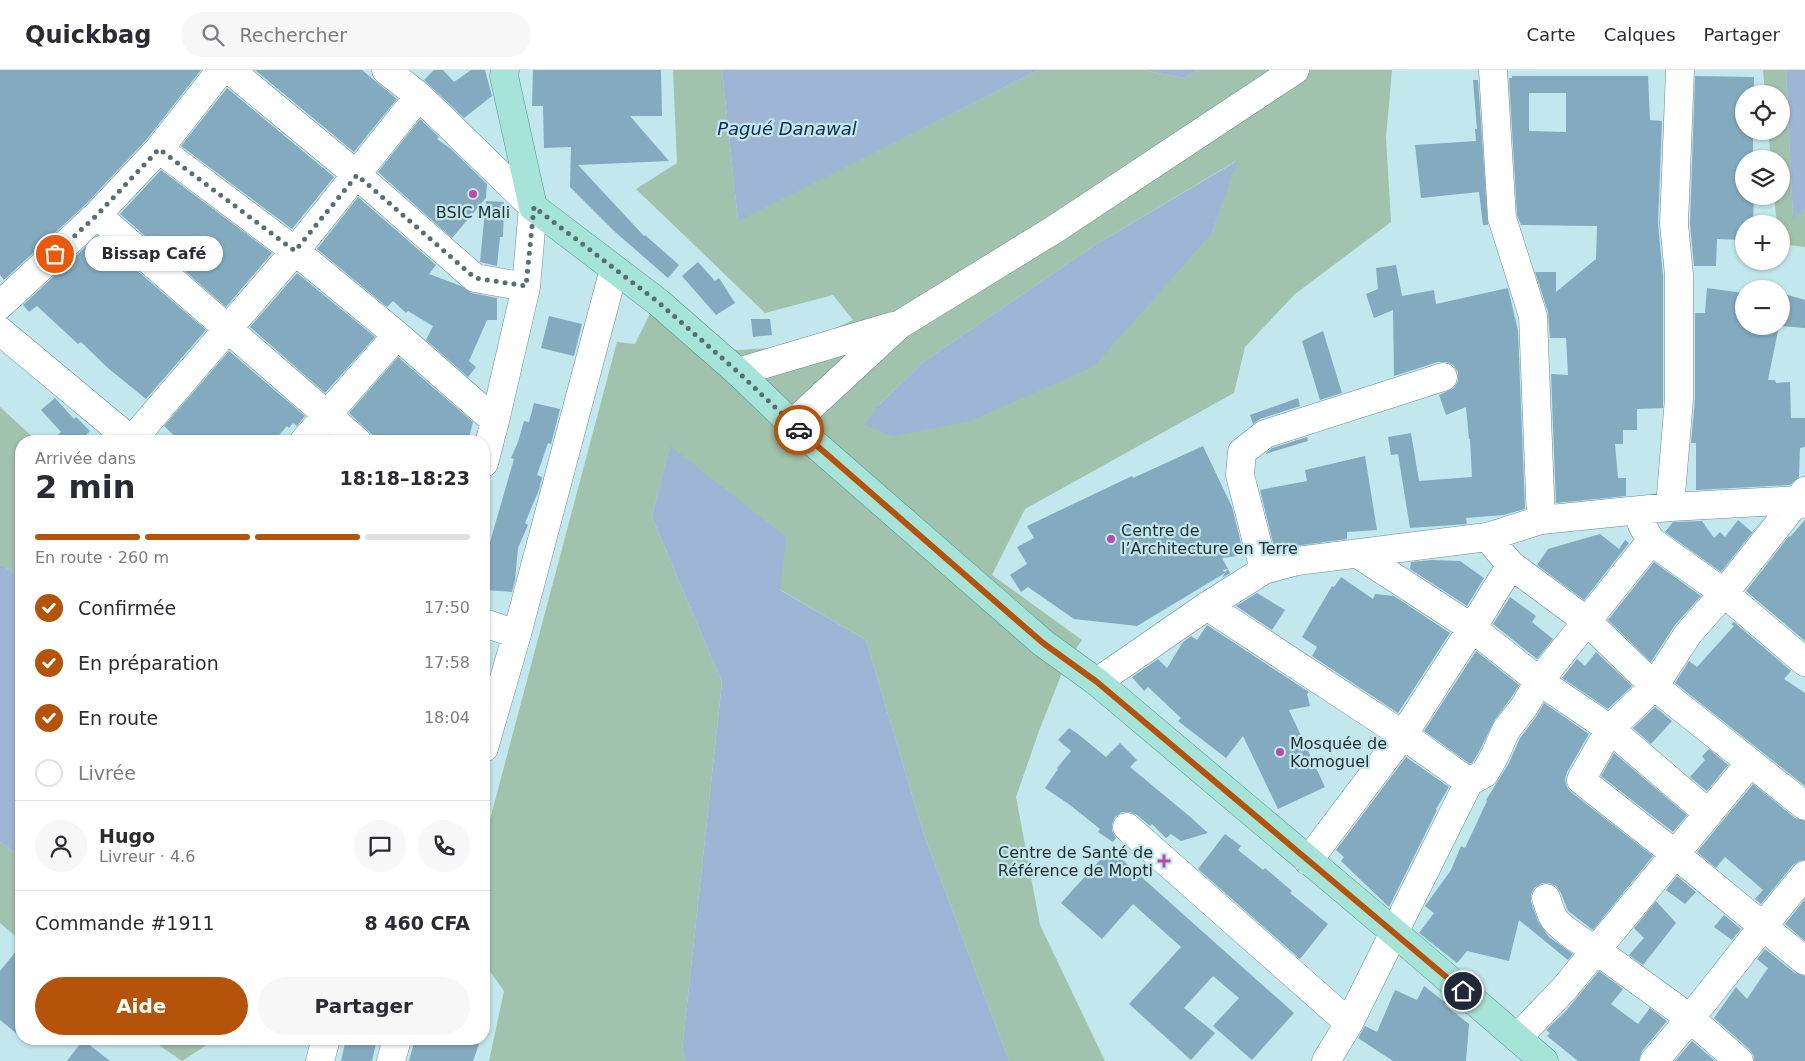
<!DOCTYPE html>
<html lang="fr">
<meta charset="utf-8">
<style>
:root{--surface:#fff;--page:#f7f7f7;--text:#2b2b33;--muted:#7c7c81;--line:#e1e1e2;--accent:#b45309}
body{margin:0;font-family:"DejaVu Sans",sans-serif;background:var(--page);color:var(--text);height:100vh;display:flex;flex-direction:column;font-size:19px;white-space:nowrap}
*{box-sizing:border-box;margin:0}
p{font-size:16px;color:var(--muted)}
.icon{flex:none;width:28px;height:28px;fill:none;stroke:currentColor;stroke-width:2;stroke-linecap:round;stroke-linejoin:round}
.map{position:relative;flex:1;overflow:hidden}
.sheet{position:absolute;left:15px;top:365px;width:475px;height:610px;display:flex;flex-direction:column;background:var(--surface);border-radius:20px;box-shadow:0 1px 4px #0004}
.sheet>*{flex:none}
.buttons{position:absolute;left:1735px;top:15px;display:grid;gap:10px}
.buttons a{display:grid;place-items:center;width:55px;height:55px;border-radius:50%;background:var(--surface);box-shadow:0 1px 4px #0004;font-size:25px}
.pin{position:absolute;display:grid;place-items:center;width:42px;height:42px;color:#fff;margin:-21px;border:2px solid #fff;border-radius:50%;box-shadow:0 1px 5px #0007}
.courier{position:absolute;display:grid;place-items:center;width:50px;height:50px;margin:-25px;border:4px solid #b45309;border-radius:50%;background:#fff;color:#222;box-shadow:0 1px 6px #0007}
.bubble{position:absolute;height:35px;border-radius:18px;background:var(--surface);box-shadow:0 1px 4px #0004;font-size:16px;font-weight:700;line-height:35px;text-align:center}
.head em{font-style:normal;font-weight:700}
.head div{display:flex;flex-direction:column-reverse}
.head{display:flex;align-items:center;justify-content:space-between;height:85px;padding:0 20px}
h1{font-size:32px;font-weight:700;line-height:38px}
.bar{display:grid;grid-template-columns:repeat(4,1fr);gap:8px 5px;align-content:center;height:60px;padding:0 20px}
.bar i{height:6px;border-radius:4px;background:var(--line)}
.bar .active{background:var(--accent)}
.bar p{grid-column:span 4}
.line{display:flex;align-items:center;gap:12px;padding:0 20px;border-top:1px solid var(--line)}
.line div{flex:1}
.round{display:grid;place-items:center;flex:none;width:52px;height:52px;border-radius:26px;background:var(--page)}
ol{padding:0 20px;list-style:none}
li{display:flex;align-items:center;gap:15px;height:55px}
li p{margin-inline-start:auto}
li .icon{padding:5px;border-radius:50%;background:var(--accent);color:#fff;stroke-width:4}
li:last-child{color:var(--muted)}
li i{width:28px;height:28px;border:2px solid var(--line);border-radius:50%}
.action{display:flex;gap:10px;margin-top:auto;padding:10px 20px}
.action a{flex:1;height:58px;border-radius:30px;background:var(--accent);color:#fff;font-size:20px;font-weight:700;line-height:58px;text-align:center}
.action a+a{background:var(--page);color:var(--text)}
header{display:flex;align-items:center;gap:30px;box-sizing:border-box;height:70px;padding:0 25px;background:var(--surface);border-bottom:1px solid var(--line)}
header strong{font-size:24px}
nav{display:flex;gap:28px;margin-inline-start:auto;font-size:18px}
.search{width:350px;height:45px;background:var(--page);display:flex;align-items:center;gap:12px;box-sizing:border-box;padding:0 18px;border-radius:28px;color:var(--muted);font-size:19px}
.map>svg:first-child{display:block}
.green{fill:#a1c2ac;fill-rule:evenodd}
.water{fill:#9fb5d5}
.building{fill:#83aabf;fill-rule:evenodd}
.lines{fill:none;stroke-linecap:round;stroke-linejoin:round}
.minor-casing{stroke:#6a8c91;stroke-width:29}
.major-casing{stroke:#50988d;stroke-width:29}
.minor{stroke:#fff;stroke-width:28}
.major{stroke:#a6e3d9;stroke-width:28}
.done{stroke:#586e71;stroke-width:5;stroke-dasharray:0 9}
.route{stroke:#b45309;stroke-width:6}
.poi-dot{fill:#b94cab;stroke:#c2e7ec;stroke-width:2}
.labels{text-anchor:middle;stroke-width:4.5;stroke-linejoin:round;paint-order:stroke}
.poi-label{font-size:16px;fill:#1f2d2f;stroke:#c2e7ec;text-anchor:start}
.water-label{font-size:18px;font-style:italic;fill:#0d2c55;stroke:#c2e7ec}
</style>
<header>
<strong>Quickbag</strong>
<div class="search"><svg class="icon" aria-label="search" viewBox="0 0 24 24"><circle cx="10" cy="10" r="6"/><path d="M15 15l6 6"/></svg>Rechercher</div>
<nav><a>Carte</a><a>Calques</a><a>Partager</a></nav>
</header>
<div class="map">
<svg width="1805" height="991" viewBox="0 0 1805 991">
<rect width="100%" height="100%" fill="#c2e7ec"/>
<path class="green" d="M673,0H722L738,150L1039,0H1142L1184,8L1198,0H1392L1386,68L1391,152L1295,224L1245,277L1234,323L1025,439L992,505L1082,570L1066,593L1039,661L1016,727L1040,855L1105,991H1009L924,765L866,570L779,519L670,377L652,447L722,612L682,981L686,991H489L504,921L484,893V772L617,272L635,274L655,234L710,282L797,276L853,250L833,225L765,243L636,119L677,93ZM1236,91L1212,163L878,336L923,292L1095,175Z
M1763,0H1786L1793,148L1805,139V177L1781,174V154H1777L1774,126H1781V89H1771L1768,61H1781V24H1765Z
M0,337L37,371H21V507L0,494Z
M0,772L21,786V871L0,853Z
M150,969H216L182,991Z"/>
<path class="water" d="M722,0H1039L738,151Z
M1142,0H1198L1184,8Z
M1786,0H1805V139L1793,149Z
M1237,91L1212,163L1093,297L970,351L893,366L864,355L878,336L923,292L1095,175Z
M670,376L786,467L780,520L866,570L924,765L1009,991H686L682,981L722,612L652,447Z
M0,494L21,507V786L0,772Z"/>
<path class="building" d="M0,0H201L147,69L86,134L4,210L0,205Z
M255,0H362L397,29L354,82Z
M434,0H443L454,12L471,0H485L492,26L464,48L424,10Z
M533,0H661L662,46H630L669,91L578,95L644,166L645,165L679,195L668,208L614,161L570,117L571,77L544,78L543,36H532Z
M1512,6H1648L1650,50L1662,51L1658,154L1663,206V338L1637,339V360H1623V374H1615L1618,408H1626V426L1556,433L1551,304L1568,305L1566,268H1550L1548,242L1535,202H1556V222L1596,189L1597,156L1521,155L1517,145L1509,8H1512ZM1529,23H1566V62L1529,61Z
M1695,6L1754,7V24H1744V61H1753V89H1744V126H1754L1753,153H1744V170L1717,169L1716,196H1694L1690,154Z
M1473,10H1478L1488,155H1483L1479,122L1421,128L1420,119L1415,75L1476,71L1475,59H1477Z
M227,18L334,107L292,159L181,76Z
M420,49L439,67L437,69L451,79L487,114L486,128L452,168L378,102Z
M161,100L272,183L226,237L120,144Z
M358,127L436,195L429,204L461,216L472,223L497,228V250H487L469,291L476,297L468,307L426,270L433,256L408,241L406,243L393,231L387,237L317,179Z
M486,131L504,132L503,167H500L497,196L480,192Z
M97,166L206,260L146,329L109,299L81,272L78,274L37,236L29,242L23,235Z
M698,192L715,211L719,208L735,233L716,245L682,206Z
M1396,195L1402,226L1434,220L1436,234L1508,218L1518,261L1525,439L1503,445L1466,448L1467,454L1410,458L1398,384L1391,385L1388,367L1411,363L1419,411L1472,407L1470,369H1469L1466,337L1446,345L1439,325L1454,318L1458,311V302L1453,295L1446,292H1438L1394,306L1393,240L1374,248L1366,224L1378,219L1376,198Z
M297,203L375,267L325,323L250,257Z
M1707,218L1744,223V256H1779L1768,310H1775L1776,313L1790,312L1791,348H1805V377L1800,378L1799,407L1790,415L1696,420V373H1691L1695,329V243H1705Z
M1781,223L1805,230V258L1781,256Z
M549,246L582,254L574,286L541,278Z
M751,249H770L772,265L753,267Z
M1323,261L1342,323L1320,330L1302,271Z
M229,281L305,346L297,356L293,353L289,358L287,356L274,371H180L164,356Z
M398,287L473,352L468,371H379L349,343Z
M55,328L74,349L76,347L90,361L80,371H51L61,362L41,340Z
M1298,328L1300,336L1260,349L1253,354L1250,345Z
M534,333L560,339L551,374L548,373L537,405L542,407L539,420L525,453L528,455L518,478L515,510L512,522L484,520L486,486L514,389L511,388L518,372L524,351L529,352Z
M1307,367L1308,371L1265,384L1272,378Z
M1203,376L1232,437L1244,485L1222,488L1228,499L1222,500L1225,502L1228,499L1230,503L1222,508L1225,503L1137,556L1074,549L1028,517L1021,522L1010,505L1027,494L1017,477L1034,468L1027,456L1132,406L1133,408Z
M1365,386L1377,460L1347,462V469L1295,476L1275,481L1260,420L1307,411L1305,400Z
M1764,448L1721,502L1665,462L1673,452L1702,451L1714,468L1720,462L1725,467L1738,450L1752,462Z
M1805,450V571L1746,521L1789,466L1790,467Z
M1600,464L1619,479L1625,470L1629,473L1584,530L1537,495L1548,479Z
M1432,490L1460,491L1484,508L1467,536L1410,499L1411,492Z
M1654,492L1701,526L1675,555L1651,592L1608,550Z
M1341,507L1373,529L1375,524L1394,526L1450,563L1398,643L1312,586L1317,577L1302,567L1332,516L1334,517Z
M1257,523L1285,540L1272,560L1236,536Z
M1510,527L1536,546L1532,552L1553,569L1537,589L1493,554Z
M1734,552L1791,601L1784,609L1805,623V716L1675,613L1689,591L1697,597L1734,556L1731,554Z
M1207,555L1309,622L1307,624L1310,636L1289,640L1325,717L1278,739L1243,666L1226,688L1178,651L1181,648L1148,617L1144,621L1132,607L1158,589L1167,598L1183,572L1191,566L1197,570Z
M1476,581L1519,615L1511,628L1494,651L1481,678L1473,692L1470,694L1424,661Z
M1596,582L1632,616L1608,639L1562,608L1577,589L1585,596Z
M1544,633L1589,664L1567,702L1565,710L1567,717L1571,722L1653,786L1593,860L1568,841L1561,823L1556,816L1549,813H1542L1534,818L1531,825V832L1538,851L1549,867L1573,884L1568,890L1519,850L1509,891L1467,881L1457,893L1419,863L1434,843L1425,836L1451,800L1461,776L1465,778L1487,731L1486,730L1509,693L1520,668L1536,647Z
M1655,637L1672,651L1651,674L1633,658Z
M1069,658L1078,664L1106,687L1120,673L1137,690L1130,697L1188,745L1208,763L1181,771L1171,764L1166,768L1152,754L1150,756L1137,745L1130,742H1122L1115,747L1112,754V761L1116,768L1113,772L1098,762L1100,759L1070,735L1045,718L1058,699L1057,698L1071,681L1058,670Z
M1709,679L1728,695L1707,721L1690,707L1705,690L1702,686Z
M1614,683L1687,745L1673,762L1601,706Z
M1406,687L1449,717L1436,739L1437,740L1389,837L1341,791L1344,787L1336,780Z
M1753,714L1795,748L1805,751V790L1799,791L1793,795L1761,834L1755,829L1763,820L1725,787L1716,798L1697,782Z
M1225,764L1241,776L1238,780L1263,800L1265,798L1292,821L1290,823L1328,854L1300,889L1198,799Z
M1110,779L1294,943L1252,990L1213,956L1239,928L1213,906L1184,938L1215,963L1191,990L1129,934L1181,877L1133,834L1102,869L1061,833Z
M1677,806L1696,822L1685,834L1666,820Z
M1805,829V871L1785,854Z
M1656,831L1676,853L1643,895L1629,885L1644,868L1634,858Z
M1724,845L1741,859L1732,870L1714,857Z
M21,875V967L0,950V901Z
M1765,879L1795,903L1805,906V991H1754V986L1749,979L1714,948L1736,917L1747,929L1768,898L1757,889Z
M1599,901L1623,919L1611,934L1638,954L1650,938L1667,951L1642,981L1639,991H1578L1547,966L1550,963L1546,960L1565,942Z
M1424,916L1446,933L1445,935L1469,954L1466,991H1393L1358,968L1365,956L1377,962L1395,920L1417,930Z
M346,969H377L372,991H341Z
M415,969H464L479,974L473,991H409Z
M83,970L110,991H67Z
M1692,971L1715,991H1675Z"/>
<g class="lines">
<g class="minor-casing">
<path id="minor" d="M230,0L357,105L475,208L526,217
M386,0L419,26L533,137L526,217L495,351L484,393
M1493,0L1502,148L1533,246L1541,450
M159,79L295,181L397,265L495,351
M97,145L357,371
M0,235L97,145L159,79L221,0
M0,261L132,371
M738,302L893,256
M792,354L899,255L1055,159L1295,0
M131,371L295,181L419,26
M304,371L397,265
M1805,421L1724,523L1688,564L1654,616L1610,659L1581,710L1675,784L1805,891
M1670,437L1679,329V205L1674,154L1680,0
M1642,455L1651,471L1724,523L1805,592
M1487,467L1511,495L1588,552L1654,616L1805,736
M1358,484L1472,558L1539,611L1610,659L1708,743
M1264,500L1240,405L1242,382L1265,364L1443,307
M1207,536L1403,665L1469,712
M484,553L517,564
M1097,612L1207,536L1264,500L1297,491L1487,467L1541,450L1670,437L1799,430L1805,434
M484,678L517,564L614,199
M1127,757L1349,953
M1308,791L1403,665L1472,558L1511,495
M1546,828C1548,834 1550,841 1553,847C1558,857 1585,874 1596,880L1691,949L1739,991
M1517,968L1564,919L1750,693
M320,991L326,969
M391,991L397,969
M1326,991L1349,953L1469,712L1485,703L1495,685L1506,660L1524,637L1539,611L1651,471
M1654,991C1707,931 1753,866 1805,805"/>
</g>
<g class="major-casing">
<path id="major" d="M505,0L504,6L533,137L658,232L738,302L792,354L1043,573L1097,612L1395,863L1544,991"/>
</g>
<use href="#minor" class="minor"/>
<use href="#major" class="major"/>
</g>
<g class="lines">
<path class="done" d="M55,184L97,145L159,79L295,181L357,105L475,208L526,216L534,137L658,232L738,302L799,360"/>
<path class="route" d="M799,360L1043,573L1097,612L1463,921"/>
</g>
<g class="poi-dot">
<circle cx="473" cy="124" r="5"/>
<circle cx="1111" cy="469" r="5"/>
<circle cx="1280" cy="682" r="5"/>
<path d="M1161.5 783.5h5v5h5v5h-5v5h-5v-5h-5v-5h5z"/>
</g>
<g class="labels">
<g class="poi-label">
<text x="473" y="148" text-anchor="middle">BSIC Mali</text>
<text x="1121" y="466">Centre de<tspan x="1121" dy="18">l’Architecture en Terre</tspan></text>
<text x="1290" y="679">Mosquée de<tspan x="1290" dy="18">Komoguel</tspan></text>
<text x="1153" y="788" text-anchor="end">Centre de Santé de<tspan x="1153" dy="18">Référence de Mopti</tspan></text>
</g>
<g class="water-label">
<text x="787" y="65">Pagué Danawal</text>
</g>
</g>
</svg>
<div class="buttons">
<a><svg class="icon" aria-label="locate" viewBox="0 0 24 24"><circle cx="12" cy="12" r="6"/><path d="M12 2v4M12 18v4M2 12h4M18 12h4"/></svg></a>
<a><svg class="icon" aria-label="layers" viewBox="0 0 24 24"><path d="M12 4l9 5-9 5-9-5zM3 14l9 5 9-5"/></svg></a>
<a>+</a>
<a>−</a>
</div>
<div class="pin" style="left:55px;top:184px;background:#ea580c"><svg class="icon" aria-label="bag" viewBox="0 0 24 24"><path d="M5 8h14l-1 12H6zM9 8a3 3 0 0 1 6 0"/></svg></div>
<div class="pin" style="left:1463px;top:921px;background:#1f2937"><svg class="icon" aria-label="home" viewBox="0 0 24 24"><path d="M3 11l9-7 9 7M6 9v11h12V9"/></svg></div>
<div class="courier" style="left:799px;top:360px"><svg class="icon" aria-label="car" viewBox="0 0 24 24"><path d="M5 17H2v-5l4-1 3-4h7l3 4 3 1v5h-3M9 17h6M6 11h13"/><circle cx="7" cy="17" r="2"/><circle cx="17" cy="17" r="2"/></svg></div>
<div class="bubble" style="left:85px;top:166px;width:138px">Bissap Café</div>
<section class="sheet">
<div class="head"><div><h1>2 min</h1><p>Arrivée dans</p></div><em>18:18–18:23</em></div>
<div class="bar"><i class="active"></i><i class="active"></i><i class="active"></i><i></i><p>En route · 260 m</p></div>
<ol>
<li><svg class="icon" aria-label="check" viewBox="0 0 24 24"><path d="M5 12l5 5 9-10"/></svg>Confirmée<p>17:50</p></li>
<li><svg class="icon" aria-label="check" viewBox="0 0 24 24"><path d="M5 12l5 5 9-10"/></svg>En préparation<p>17:58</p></li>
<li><svg class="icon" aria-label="check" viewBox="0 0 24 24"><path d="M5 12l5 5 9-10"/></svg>En route<p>18:04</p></li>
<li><i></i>Livrée</li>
</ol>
<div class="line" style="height:90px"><a class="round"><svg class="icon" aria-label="person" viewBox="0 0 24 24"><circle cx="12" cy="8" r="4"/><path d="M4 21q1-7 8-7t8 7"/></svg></a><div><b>Hugo</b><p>Livreur · 4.6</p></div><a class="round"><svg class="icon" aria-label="chat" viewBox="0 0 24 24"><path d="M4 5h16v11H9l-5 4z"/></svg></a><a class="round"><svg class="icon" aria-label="phone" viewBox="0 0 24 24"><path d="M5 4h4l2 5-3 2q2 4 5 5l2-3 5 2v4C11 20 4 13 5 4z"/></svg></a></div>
<div class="line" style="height:65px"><div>Commande #1911</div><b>8 460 CFA</b></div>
<div class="action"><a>Aide</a><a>Partager</a></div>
</section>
</div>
